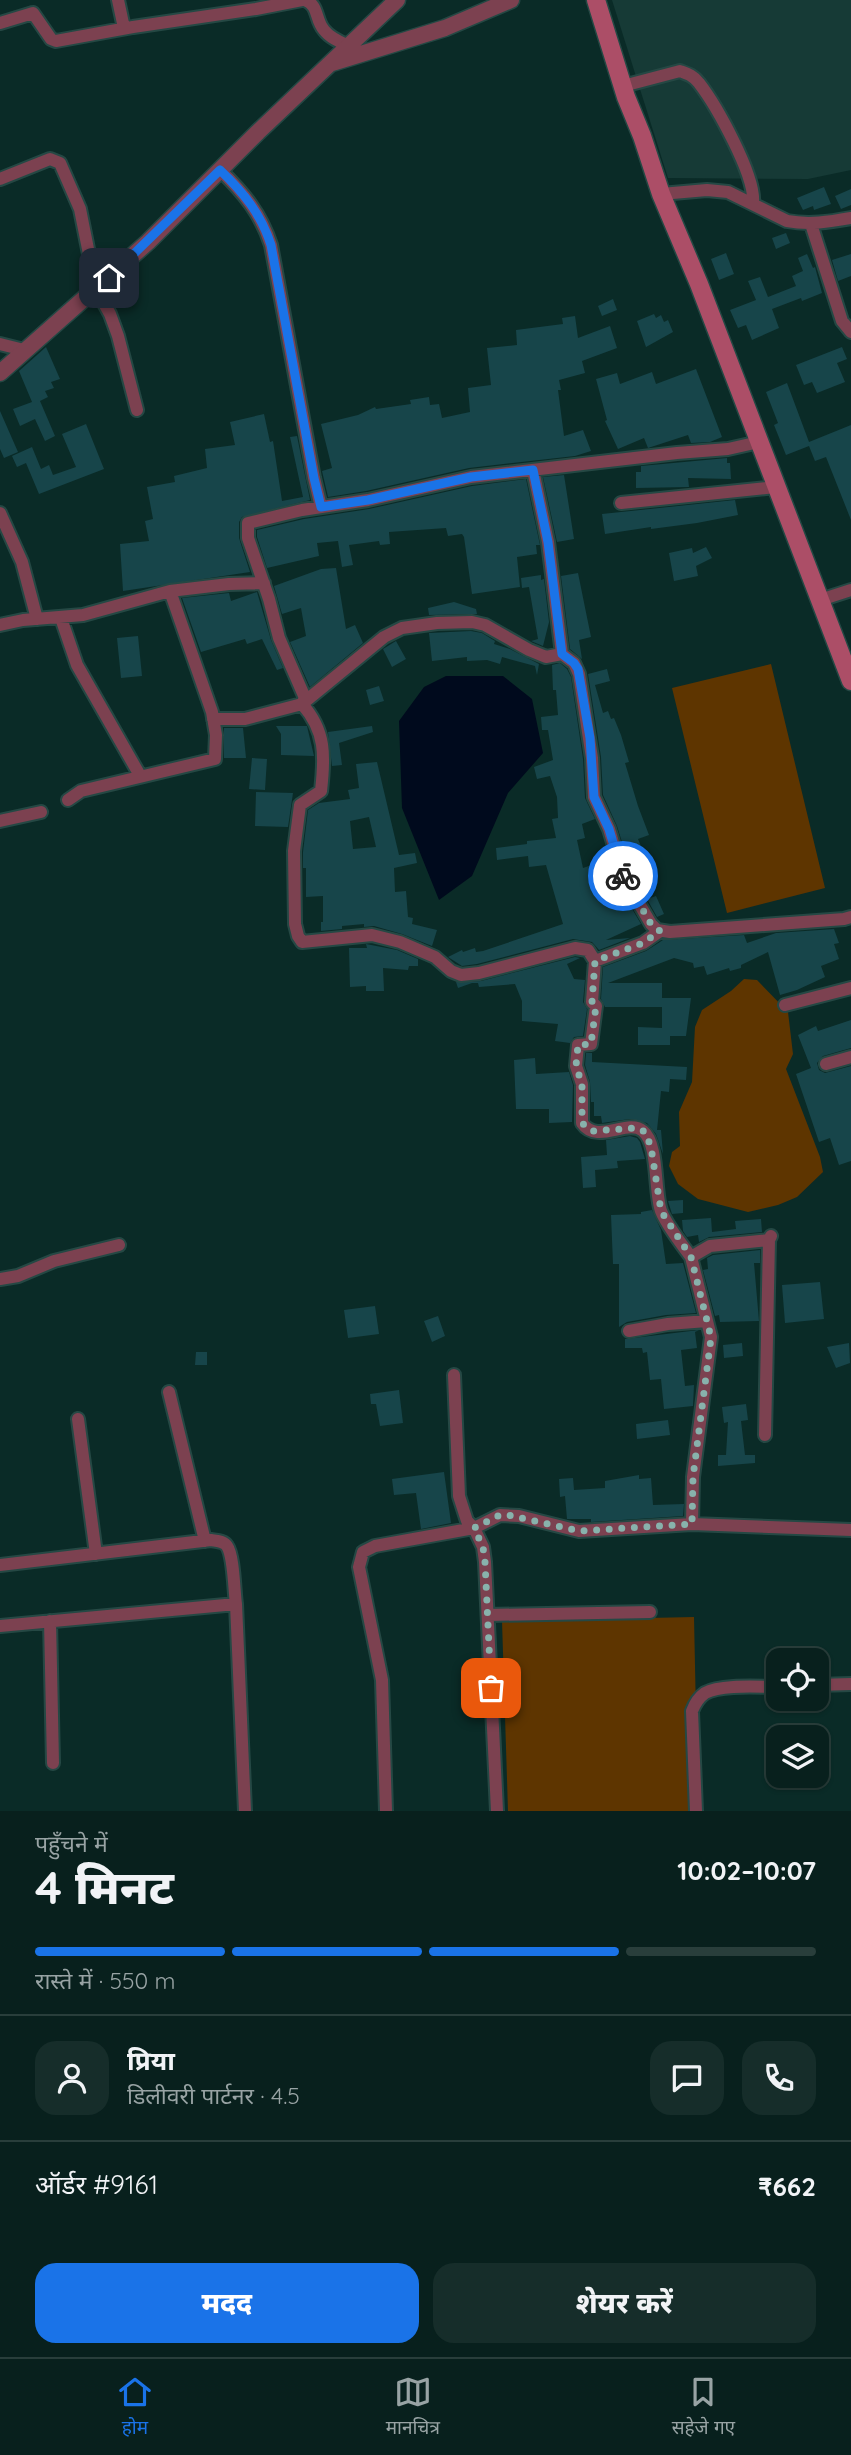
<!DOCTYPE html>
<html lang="hi">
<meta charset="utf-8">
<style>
:root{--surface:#08201d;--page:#162d2a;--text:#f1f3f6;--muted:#98a3a4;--line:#293e3b;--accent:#1a73e8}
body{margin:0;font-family:Quicksand,"Noto Sans Devanagari",sans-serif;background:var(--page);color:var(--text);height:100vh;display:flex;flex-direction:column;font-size:26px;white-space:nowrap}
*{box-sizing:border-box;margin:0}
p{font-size:23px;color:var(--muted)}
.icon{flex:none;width:38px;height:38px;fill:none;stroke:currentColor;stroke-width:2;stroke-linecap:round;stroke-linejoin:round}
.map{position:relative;height:1811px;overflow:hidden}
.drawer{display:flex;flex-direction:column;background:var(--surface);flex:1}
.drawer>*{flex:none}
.controls{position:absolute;left:766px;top:1648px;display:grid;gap:14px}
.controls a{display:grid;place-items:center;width:63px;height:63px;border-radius:14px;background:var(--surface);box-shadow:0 2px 5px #0004,0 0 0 2px var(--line);font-size:35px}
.pin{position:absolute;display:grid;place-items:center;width:60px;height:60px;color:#fff;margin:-30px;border-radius:14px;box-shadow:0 4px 10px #0006}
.courier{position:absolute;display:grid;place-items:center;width:70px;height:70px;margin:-35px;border:5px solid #1a73e8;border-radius:50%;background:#fff;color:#222;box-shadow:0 2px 9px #0007}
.headline em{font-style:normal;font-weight:800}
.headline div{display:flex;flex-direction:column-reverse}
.headline{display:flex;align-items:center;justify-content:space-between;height:119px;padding:0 35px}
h1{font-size:46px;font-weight:800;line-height:52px}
.bar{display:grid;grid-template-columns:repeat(4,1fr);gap:10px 7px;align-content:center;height:84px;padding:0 35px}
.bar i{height:9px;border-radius:5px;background:var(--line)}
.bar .selected{background:var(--accent)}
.bar p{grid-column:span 4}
.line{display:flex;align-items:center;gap:18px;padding:0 35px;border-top:2px solid var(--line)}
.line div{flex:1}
.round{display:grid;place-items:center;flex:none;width:74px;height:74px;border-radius:21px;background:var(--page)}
.primary-button{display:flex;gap:14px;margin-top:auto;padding:14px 35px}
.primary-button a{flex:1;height:80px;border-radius:21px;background:var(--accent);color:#fff;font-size:28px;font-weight:800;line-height:80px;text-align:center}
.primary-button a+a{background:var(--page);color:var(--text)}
.menu{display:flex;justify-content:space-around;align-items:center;height:98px;border-top:2px solid var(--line);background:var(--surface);font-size:19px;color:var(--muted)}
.menu a{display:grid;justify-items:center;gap:4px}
.menu .selected{color:var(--accent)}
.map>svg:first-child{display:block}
.built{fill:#163a36}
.green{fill:#5e3500}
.water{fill:#000a1d}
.building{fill:#17454a;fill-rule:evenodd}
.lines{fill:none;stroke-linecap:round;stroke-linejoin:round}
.minor-casing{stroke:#254844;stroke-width:16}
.tertiary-casing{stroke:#254844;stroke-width:19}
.secondary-casing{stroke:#254844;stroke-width:21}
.minor{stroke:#7c4150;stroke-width:12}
.tertiary{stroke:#7c4150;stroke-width:16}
.secondary{stroke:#ac4e67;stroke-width:18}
.done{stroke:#88b2ac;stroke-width:7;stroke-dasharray:0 12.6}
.route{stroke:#1a73e8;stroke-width:9}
</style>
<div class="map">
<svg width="851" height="1811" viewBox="0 0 851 1811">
<rect width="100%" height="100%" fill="#0a2b27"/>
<path class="built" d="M612,0H851V170L808,179L668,178Z"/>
<path class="green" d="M771,664L825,888L727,913L672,688Z
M744,979L757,980L788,1012L793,1054L786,1069L820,1157L823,1172L797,1197L778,1205L748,1212L698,1199L678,1184L669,1166L672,1152L680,1146L679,1112L692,1082L695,1027L702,1010L731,991Z
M694,1617L698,1811H508L502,1621Z"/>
<path class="water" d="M446,676H503L532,699L543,753L508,793L472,876L439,900L402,808L399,721L424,687Z"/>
<path class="building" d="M824,187L831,204L814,210L813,206L803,210L797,198Z
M851,189V205L841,209L835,196Z
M786,233L790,243L776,249L772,238Z
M726,253L734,274L719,280L711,259Z
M807,254L813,268L815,267L822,293L802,301L801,298L772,309L779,328L752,340L746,325L738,328L730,310L756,300L748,281L760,277L768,297L796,286L792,276L803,271L798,258Z
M851,254V276L838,281L832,260Z
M613,299L617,310L602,316L598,306Z
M654,314L656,318L661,315L664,322L668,320L673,332L646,347L637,321Z
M575,316L578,338L610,326L617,348L582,361L585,373L559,380L561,390H558L564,436L583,430L591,451L575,456L469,468L366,491L328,497L322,471L332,468L321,424L358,415L375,407L376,409L411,404L410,400L429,397L430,405L439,404L442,418L470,412L468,388L491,385L487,348L517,345L516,330L563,324L562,318Z
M46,347L60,379L51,382L54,388L45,391L48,397L40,401L55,436L45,441L35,419L20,426L13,409L32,402L19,371Z
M842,347L847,359L837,363L845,382L817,393L812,382L804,385L796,365Z
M696,369L722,437L710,442L691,443L688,435L648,448L644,438L618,449L605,421L607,420L596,379L617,373L620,384L652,372L656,384Z
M787,383L809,442L851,425V520L826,457L815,461L809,446L786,455L774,425L778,423L766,392Z
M0,411L18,452L4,458L0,449Z
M264,414L270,442L273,441L282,501L303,497L290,437L297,436L310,500L242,517L239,522V538L250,572L123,591L120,544L149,541L145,521L153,519L147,487L175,482L174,476L207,468L205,449L235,445L230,422Z
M86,424L104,469L39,494L26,463L17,467L12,456L32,447L41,469L49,465L53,475L76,467L62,434Z
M727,458V463H730L731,479L688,478L689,487L636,488V472H641V466Z
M564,475L574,539L557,542L543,477Z
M526,479L540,545H536L537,554L517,557L520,587L472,594L464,537L462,534L448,536L446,528L389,532L390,544L380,545L379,541L349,545L353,565L342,567L338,541L317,543L319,556L267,568L257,537V530L304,519L369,509L472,486Z
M735,500L738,515L697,523L651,529V527L605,534L602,514Z
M706,547L712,558L696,566L698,576L674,581L669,553L692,548L693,553Z
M336,568L346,629L355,625L363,643L310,687L290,642L306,636L301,608L282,614L274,586L321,569Z
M578,573L591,637L579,640L582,659L570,649L561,576Z
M541,575V580L544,579L549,622L543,646L531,641L538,639L529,587L522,588L521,578Z
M257,592L271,640L283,668L277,670L262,639L247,644L245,639L201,652L182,598L229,593L231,601Z
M454,602L476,609L477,614L429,615L428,608Z
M471,631L482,633L495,641L494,644L510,649L539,664L537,675L535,666L502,657L500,664L487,660L467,661V657L432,661L429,633Z
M138,636L142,676L121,678L117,638Z
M396,641L406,659L392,667L383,649Z
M560,663L567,669L571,677L583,759L585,798L595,819L582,824L585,838L577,840L583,868L609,859L615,880L641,924L606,940L630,938L599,950L592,942L573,939L477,964L462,966L448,957L462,950L463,952L475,948L476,952L483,951L563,924L546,865L529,867L528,856L497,860L496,848L527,844V841L556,838L552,819L558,818L557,797L550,776L537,779L534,767L553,760L548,730H542L541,717L558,715L556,690H553L552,665Z
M607,669L610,681L595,685L603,713L608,711L611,719L614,718L621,735L629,762L625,763L638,806L649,835L638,839L643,851L637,853L642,866L631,871L617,826L603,795L601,757L588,674Z
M379,686L384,701L370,705L366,690Z
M276,726H307L314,756L281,755V734Z
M372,726L373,732L339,743L342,765L332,766L328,732Z
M224,728H243L246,758H224Z
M252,758L267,759L265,790L249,789Z
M377,762L399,855L415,853L417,863L394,868L395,892L406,891L408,917L413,918L412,924L437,930L432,946L402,934L374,926L364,927V924L342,926V929L321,931V922H323V896L306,897V868H303V852L308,810L319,803L350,799L348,790L359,788L356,764ZM369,817L376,847L353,849L350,821Z
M256,792L293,793L288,827L255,826Z
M656,896L664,914L657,917L647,899Z
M834,929L839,943L834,944L839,959L821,966L825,977L797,990L780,995L768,952L741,965V968L730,971L729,968L707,975L704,966L694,968L693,963L674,958L608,983H662V1007H605L601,999L603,967L646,951L663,940L744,935L747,943L776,933Z
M366,944L397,950L418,959V966H409L408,970L383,968L384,991H366V986L350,987L349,948H367Z
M575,957L580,958L567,964L574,979L585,980L583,1002L587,1009L583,1036L574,1037L570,1043L555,1041L558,1024L522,1021V1001L515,984L479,987L478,983H472L458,988L456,982L481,981Z
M662,998H691L686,1036H670V1045H638V1027L662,1028Z
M851,1020V1048L823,1056L817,1063L819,1070L825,1073L851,1066V1161L839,1165L830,1138L819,1142L796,1074L811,1068L798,1035L816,1026L818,1031Z
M586,1053H592V1062L687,1067L686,1080L670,1079L669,1092L661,1091L657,1130H661L663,1154L656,1134L647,1123L630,1119L602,1123L601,1116H594V1102H591L590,1082L585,1065Z
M535,1058L536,1074L569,1072L573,1085L572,1122L549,1123V1109H516L514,1060Z
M630,1136L637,1138L640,1142L645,1159L617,1161L618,1168L595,1170L596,1187L583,1188L581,1157L607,1155L606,1140Z
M683,1200V1213L672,1214L668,1201Z
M652,1210L661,1230L666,1264L683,1263L696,1313L666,1315L627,1322L619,1327V1264H613L611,1215L641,1214V1212Z
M711,1218L712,1232L736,1229L735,1221L761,1219L762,1232L709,1237L699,1242L698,1235L687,1237L683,1231L682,1220Z
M760,1250V1263H754L759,1321L720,1322L719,1315L715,1316L703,1270L708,1269L707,1258L713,1255Z
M820,1282L824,1319L785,1323L782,1285Z
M375,1306L379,1334L348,1338L344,1310Z
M438,1316L445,1336L432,1342L424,1321Z
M699,1330L695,1332L697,1348L681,1350L685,1386L694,1385L693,1406L664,1409L661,1379L650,1380L647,1352L643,1353L642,1348H625V1339Z
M742,1343L743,1356L724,1358L723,1345Z
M849,1343L850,1363L836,1368L827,1347Z
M196,1352H207V1365H195Z
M399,1390L403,1423L380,1426L376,1404H371L370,1394Z
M746,1404L748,1420L741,1421L745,1455H755V1463L718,1466V1455H726L728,1422L724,1423L722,1407Z
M668,1420L670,1435L637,1439L636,1424Z
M444,1472L451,1523L421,1529L416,1493L394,1495L392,1479Z
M639,1475V1479L651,1478L653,1505L684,1504L683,1516L591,1522V1519H567L565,1496L560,1497L559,1479L573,1478L574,1490L605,1488V1481Z"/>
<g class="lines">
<g class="minor-casing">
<path id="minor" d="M118,0L124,28
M305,0C319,5 315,20 324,30C330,38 340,42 349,46
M0,23L33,13L51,39L56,41L133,27L256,9L302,0
M623,86L680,71C688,74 694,76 699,83C716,105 756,176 753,203
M220,170C244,193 261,214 271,245L314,478L321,507
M0,179L50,159L60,163L80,209L96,289L110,314L118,336L137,410
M661,194L707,190L728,192L787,221C809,225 829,222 851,218
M811,224L842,321L851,332
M0,344L24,350
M621,503L776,487
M0,513L22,562L37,619
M820,600L851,590
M61,618L77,665L138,772
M0,625L23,620L83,615L170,591L229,584L264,583
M562,654L574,663L579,674L592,758L594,797L609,829L623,876L651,924L657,930L670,932L844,919L851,917
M213,719H245L302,704L384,637L402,628L437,623L472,622L485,625L529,650L546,657L562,654L548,542L533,470
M68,800L81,791L215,759L216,735L212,712L170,591
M0,821L41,812
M660,931L643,943L595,961L592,1002L596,1006L591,1044L578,1045L576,1066L582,1084V1123C597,1145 628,1118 643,1131C659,1144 654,1191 661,1211C667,1226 681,1243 691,1257
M595,961L588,950L575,948L479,973L461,975L451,971L435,957L400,942L372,935L302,942L298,936L295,924L294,851L300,805L321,791C325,756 326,731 302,704L305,698L279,638L269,599L248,538V523L302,510L368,500L471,477L677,453L728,449L759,442
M785,1005L851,988
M826,1064L851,1057
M0,1279L18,1276L54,1261L119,1245
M629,1331L668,1324L707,1321
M454,1375L459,1496L467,1521L474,1528L483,1547L485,1562L497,1811
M169,1392L205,1541
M78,1419L96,1554
M765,1435L769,1240
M692,1524L851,1530
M0,1565L211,1540C217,1541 224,1541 227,1546C234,1556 234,1591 236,1604
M488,1615L650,1612
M50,1621L53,1763
M0,1626L236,1604L245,1811
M817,1685L851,1684
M386,1811L382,1680L359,1567L363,1552L375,1546L474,1528L500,1515L519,1516L579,1531L692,1524L693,1477L711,1337L691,1257L710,1246L769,1240L771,1236
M696,1811L692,1711C695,1703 698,1698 705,1693C721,1684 760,1687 779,1687"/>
</g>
<g class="tertiary-casing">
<path id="tertiary" d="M332,63L445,28L511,0
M0,373L148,242L258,132L397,0"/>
</g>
<g class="secondary-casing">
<path id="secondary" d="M596,0L626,97L642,136L661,194L699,284L851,681"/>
</g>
<use href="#minor" class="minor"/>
<use href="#tertiary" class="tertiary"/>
<use href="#secondary" class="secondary"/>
</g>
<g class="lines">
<path class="done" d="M491,1688L485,1562L483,1547L474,1528L500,1515H508L579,1531L692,1524L693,1477L711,1338L707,1321L691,1257L661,1211L651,1147L645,1132L637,1128L592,1131L582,1123V1084L576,1066L578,1045L591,1044L596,1006L592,1002L595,961L643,943L660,931L651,924L623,876"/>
<path class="route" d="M109,278L220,170C244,193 261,214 271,245L314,478L321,507L368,500L471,477L533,470L548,542L562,654L574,663L578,669L590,738L594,797L609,829L623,876"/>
</g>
</svg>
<div class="controls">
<a><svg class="icon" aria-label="locate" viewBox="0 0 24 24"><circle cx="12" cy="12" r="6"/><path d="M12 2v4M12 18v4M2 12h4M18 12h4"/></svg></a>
<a><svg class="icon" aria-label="layers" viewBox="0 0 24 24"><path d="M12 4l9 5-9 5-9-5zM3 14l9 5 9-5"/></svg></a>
</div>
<div class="pin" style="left:491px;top:1688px;background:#ea580c"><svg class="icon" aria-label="bag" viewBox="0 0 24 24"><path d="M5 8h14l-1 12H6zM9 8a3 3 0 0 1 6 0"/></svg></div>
<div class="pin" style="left:109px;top:278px;background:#1f2937"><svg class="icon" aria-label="home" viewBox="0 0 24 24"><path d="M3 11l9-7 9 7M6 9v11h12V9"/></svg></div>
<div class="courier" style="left:623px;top:876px"><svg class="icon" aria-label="bike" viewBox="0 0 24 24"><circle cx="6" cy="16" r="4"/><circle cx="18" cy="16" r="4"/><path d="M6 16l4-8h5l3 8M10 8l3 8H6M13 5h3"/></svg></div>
</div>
<section class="drawer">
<div class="headline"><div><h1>4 मिनट</h1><p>पहुँचने में</p></div><em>10:02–10:07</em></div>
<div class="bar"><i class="selected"></i><i class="selected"></i><i class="selected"></i><i></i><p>रास्ते में · 550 m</p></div>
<div class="line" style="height:126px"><a class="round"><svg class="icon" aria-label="person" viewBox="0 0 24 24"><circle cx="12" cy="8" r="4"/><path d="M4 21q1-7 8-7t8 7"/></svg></a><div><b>प्रिया</b><p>डिलीवरी पार्टनर · 4.5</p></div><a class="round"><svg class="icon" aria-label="chat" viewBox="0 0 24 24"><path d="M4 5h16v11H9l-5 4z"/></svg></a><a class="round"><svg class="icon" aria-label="phone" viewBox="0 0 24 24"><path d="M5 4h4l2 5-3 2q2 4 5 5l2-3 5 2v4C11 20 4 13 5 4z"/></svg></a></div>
<div class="line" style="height:91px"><div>ऑर्डर #9161</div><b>₹662</b></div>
<div class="primary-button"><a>मदद</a><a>शेयर करें</a></div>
</section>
<nav class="menu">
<a class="selected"><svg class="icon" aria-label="home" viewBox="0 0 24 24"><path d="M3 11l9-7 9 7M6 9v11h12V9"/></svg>होम</a>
<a><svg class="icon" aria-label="map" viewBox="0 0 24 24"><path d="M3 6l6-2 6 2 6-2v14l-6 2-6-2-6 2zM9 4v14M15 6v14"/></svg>मानचित्र</a>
<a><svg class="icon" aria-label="saved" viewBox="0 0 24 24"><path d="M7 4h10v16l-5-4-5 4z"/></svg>सहेजे गए</a>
</nav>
